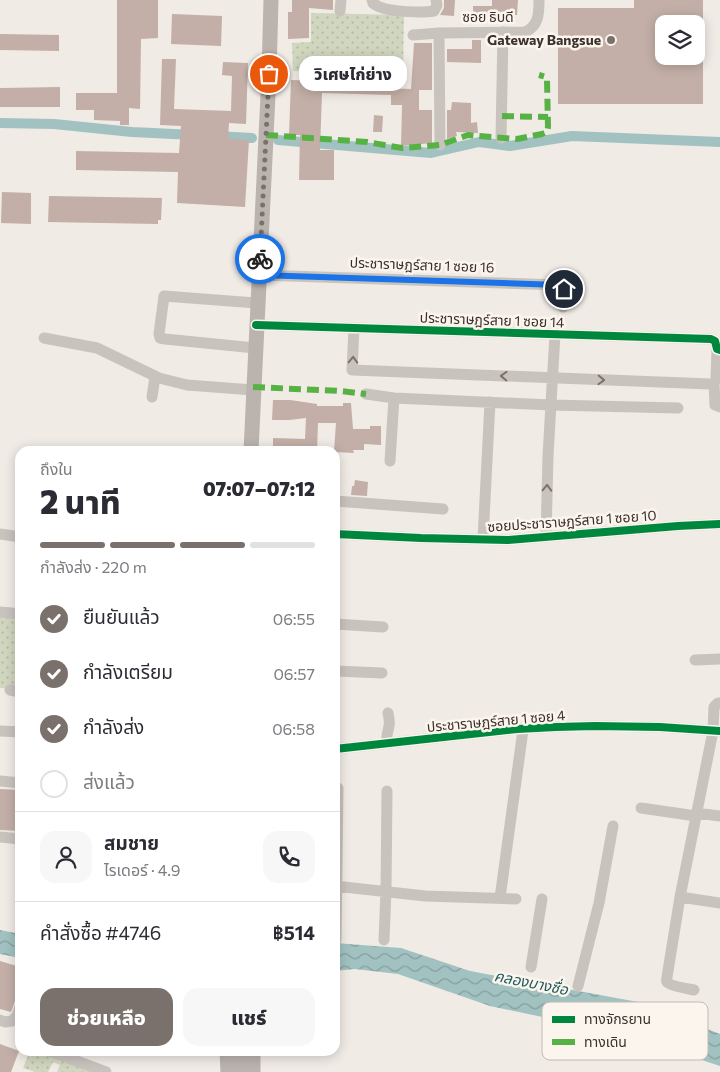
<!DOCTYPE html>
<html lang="th">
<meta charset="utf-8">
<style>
:root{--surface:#fff;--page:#f7f7f7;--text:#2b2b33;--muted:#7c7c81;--line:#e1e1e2;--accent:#7a716c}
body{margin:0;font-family:Commissioner,"Noto Sans Thai",sans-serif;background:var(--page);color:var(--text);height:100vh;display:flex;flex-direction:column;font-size:19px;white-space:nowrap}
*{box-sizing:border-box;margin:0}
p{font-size:16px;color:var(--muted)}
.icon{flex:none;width:28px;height:28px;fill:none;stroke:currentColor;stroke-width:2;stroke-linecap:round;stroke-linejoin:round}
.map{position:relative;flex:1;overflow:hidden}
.side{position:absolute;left:15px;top:446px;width:325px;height:610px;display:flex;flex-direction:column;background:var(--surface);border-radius:15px;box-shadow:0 2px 12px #0003}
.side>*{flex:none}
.fabs{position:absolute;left:655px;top:15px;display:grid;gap:10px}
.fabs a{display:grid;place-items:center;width:50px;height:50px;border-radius:10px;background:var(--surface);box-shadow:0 2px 12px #0003;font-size:25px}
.pin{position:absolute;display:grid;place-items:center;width:42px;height:42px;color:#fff;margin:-21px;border:2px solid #fff;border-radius:50%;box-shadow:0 1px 5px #0007}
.courier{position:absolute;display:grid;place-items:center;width:50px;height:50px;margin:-25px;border:4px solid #1a73e8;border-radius:50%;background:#fff;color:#222;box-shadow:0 1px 6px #0007}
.bubble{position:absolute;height:35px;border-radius:15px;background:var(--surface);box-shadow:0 2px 12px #0003;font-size:16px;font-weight:800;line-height:35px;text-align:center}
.overview em{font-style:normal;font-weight:800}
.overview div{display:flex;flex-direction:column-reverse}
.overview{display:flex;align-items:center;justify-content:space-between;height:85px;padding:0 25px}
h1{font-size:32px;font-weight:800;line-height:38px}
.bar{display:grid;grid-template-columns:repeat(4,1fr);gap:8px 5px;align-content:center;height:60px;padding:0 25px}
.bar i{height:6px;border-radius:4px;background:var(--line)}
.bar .on{background:var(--accent)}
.bar p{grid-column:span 4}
.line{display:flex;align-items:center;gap:12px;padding:0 25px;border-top:1px solid var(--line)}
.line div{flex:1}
.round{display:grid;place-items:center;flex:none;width:52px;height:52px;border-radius:15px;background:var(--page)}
ol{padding:0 25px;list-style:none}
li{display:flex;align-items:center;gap:15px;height:55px}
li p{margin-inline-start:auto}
li .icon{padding:5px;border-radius:50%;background:var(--accent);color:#fff;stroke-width:4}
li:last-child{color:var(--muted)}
li i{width:28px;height:28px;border:2px solid var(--line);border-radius:50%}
.button{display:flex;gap:10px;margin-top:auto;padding:10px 25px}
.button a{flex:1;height:58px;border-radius:15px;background:var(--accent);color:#fff;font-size:20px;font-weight:800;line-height:58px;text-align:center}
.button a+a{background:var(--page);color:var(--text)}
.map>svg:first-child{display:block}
.grass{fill:url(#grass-dots)}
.water{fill:url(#water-waves)}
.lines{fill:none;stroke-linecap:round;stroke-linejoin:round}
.canal{stroke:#a1c2c1;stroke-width:10}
.building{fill:#c3afa7}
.minor{stroke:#c9c3be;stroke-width:11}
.secondary{stroke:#bab3ae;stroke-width:15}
.quiet{stroke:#57b246;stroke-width:6;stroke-dasharray:12 6;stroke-linecap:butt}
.cycleway-casing{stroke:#fbf5ee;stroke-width:11}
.cycleway{stroke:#00873e;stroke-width:8}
.oneway{stroke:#7b726d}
.done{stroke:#7a716c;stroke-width:5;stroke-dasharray:0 9}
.route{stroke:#1a73e8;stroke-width:6}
.poi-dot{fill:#7a716c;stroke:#fbf5ee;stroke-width:2}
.labels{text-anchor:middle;stroke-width:5;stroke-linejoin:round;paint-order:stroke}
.street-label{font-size:14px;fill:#3b302b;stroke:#fbf5ee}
.poi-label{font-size:14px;font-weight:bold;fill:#3b302b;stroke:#fbf5ee;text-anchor:end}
.water-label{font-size:15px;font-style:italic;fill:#1f5a5e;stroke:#fbf5ee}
.key{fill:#fbf5ee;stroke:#c1bab4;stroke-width:1}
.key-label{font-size:14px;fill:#3b302b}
</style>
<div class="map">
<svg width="720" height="1072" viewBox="0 0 720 1072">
<defs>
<pattern id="grass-dots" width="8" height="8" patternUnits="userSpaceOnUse" patternTransform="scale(1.25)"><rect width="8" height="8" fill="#d1d6bf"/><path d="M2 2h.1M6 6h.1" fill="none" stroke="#b4b8a4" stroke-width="1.8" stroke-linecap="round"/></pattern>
<pattern id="water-waves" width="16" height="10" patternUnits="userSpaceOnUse" patternTransform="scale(1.25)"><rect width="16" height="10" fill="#a1c2c1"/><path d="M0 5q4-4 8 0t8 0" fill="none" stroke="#849e9d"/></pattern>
</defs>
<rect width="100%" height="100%" fill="#f0ebe5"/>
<path class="grass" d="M311,13L404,15L403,74L293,71L292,43L311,42Z
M0,607L20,608V689L0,688Z
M30,1051H40L94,1072H57L60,1065L53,1062L48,1072H35L23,1068Z"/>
<path class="water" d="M0,930L20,934V958L0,954Z
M335,943L401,948L470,971L638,1002L720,1034V1066L619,1033L490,1006L398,974L355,969L335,971Z"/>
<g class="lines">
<path class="canal" d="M0,123L54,124L132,132L194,135
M216,136L252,138
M278,140L431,153L479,142L510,146L572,136L720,142"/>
</g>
<path class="building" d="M117,0H158V38L141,39L140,109L129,108V125H120V121L94,120V110H76V93H117Z
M292,0H333V10L309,8V38L288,39V12H292Z
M444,0H455L454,16L440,15L444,8Z
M492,0H518L517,15L489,14V17H473V6H492Z
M634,0H703V24H664V56H703V104H558V8H634Z
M172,14L222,16L221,46L171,44Z
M0,34L59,35V51L0,50Z
M472,40H481V63L447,62V49H472Z
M414,43H432V90H419V110H432V143L401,146L402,105H391V95L322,93L320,150H334V180H299L300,135H289L291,80L380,83L379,88L411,89Z
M162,59H176L174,109L231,111L232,76L222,75L223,62L248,63L246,124L229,123L228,139L249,140L245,207L177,203L178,172L76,170V151L179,153L181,126L160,125Z
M60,87V107H0V88Z
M452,102L471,103V123L477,122L478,133L456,132L457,136L447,139V110H451Z
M374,115L383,116L382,132H373Z
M2,192L31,193V224L1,223Z
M49,196L162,198L161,220H158V224L48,222Z
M273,400H290L317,404V406H343V403H351L353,429H370V426H381V445L364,444V450H353L354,453L335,452L334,451L336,423H318L317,451H273V438L305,439L306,418L289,420H272Z
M355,480L368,482L367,496L351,495L352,486H354Z
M0,789L20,790V831L0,830Z
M0,961L20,967V985L15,1001L11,1012L0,1009Z
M0,1044L19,1051L11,1072H0Z"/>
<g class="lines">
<path class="minor" d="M372,0L373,3C374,4 379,7 380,7C391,12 423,13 434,11L437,5L436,0
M340,11L341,0
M439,33L440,145
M413,35L439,33L525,32C539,26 539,13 539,0
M501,138L503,32
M259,275L560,285C567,290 563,300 563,307
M256,325L711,339L715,341L717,349L720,350
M354,328L352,370L710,384L714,383L716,379L717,349
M44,338L97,348L159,378L187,385L253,390
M255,348L165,339L160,338L159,334L164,296L257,303
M714,383L715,405L720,407
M366,394L394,398L551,405L678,408
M152,397L155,376
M390,461L394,398
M335,501L443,509
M0,534L20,537
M335,534L421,538L508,540L678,526L720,524
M546,537L548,456L555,334
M483,539L490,402
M0,612L20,614
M335,624L383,627
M695,660L720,659
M335,671L382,673
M10,690L20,692
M0,731L20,732
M388,743C385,737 388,733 389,726C390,722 389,718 388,713
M335,749L517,729L556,727L595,726L660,727L720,731
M0,781L20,783
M641,808L696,816
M696,813L720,816
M0,837L20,839
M335,886L425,896L516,899
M680,897L720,903
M500,898L523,730
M336,940L338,788
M384,940L386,891L387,791
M531,967L542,899
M578,986L599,903L613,826
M694,990C689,989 670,986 667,982C666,980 667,979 667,977L680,897L713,731L714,707L718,703H720
M0,1020L5,1022L12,1021L17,1016L20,1007
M50,1051L106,1072"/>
<path class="secondary" d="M251,451L269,74L271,0
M227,1051L228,1072
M241,1051V1072
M253,1051V1072"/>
<path class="quiet" d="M502,116L548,117
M266,135L367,142L402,148L440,145L468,135L517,139L542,134L547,132L548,127L547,80L546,77L539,75
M253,387L340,391L366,394"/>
<g class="cycleway-casing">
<path id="cycleway" d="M256,325L711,339L715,341L717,349L720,350
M335,534L421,538L508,540L678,526L720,524
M335,749L517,729L556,727L595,726L660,727L720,731"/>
</g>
<use href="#cycleway" class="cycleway"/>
</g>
<defs><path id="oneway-chevron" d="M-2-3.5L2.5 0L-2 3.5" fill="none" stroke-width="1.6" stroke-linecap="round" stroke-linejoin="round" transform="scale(1.25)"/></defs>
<g class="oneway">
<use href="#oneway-chevron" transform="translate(353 360) rotate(-88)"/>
<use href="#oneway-chevron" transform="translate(504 376) rotate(-178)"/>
<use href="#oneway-chevron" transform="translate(601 380) rotate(2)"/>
<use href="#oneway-chevron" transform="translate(547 488) rotate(-88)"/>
</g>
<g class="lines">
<path class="done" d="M260,259L269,74"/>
<path class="route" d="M260,259L259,275L560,285L564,289"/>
</g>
<circle class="poi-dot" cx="611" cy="40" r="5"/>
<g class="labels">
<g class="street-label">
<text x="488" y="22">ซอย ธิบดี</text>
<text transform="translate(422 265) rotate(2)" y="5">ประชาราษฎร์สาย 1 ซอย 16</text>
<text transform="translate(492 320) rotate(2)" y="5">ประชาราษฎร์สาย 1 ซอย 14</text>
<text transform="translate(572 521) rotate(-4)" y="5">ซอยประชาราษฎร์สาย 1 ซอย 10</text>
<text transform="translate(496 721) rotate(-5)" y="5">ประชาราษฎร์สาย 1 ซอย 4</text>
</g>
<g class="poi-label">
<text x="601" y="45">Gateway Bangsue</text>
</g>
<g class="water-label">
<text transform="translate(531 983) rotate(11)" y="5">คลองบางซื่อ</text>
</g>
</g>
<rect x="542" y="1002" width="166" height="58" rx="8" class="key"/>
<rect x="552" y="1016" width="23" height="7" fill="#00873e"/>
<rect x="552" y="1039" width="23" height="6" fill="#57b246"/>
<g class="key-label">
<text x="584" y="1024">ทางจักรยาน</text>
<text x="584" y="1047">ทางเดิน</text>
</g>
</svg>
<div class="fabs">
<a><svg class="icon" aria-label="layers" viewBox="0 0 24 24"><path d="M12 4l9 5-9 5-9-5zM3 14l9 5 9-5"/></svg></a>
</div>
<div class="pin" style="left:269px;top:74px;background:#ea580c"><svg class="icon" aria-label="bag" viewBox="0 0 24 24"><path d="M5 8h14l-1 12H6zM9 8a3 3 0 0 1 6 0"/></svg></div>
<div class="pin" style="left:564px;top:289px;background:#1f2937"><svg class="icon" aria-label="home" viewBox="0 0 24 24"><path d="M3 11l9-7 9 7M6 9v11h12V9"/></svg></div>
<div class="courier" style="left:260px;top:259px"><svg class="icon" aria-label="bike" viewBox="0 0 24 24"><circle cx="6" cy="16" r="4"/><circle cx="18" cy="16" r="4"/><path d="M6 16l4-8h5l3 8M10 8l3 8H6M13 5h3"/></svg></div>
<div class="bubble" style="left:299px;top:56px;width:108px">วิเศษไก่ย่าง</div>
<section class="side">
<div class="overview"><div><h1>2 นาที</h1><p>ถึงใน</p></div><em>07:07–07:12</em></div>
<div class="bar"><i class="on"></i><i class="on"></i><i class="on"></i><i></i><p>กำลังส่ง · 220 m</p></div>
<ol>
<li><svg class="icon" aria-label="check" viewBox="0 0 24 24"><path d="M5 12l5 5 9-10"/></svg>ยืนยันแล้ว<p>06:55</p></li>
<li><svg class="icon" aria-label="check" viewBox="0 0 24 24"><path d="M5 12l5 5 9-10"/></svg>กำลังเตรียม<p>06:57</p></li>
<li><svg class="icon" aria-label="check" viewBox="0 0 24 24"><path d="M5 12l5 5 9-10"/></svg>กำลังส่ง<p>06:58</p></li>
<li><i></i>ส่งแล้ว</li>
</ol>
<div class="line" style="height:90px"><a class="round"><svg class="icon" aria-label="person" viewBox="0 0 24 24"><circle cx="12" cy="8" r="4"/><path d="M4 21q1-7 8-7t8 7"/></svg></a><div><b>สมชาย</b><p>ไรเดอร์ · 4.9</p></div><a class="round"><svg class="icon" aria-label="phone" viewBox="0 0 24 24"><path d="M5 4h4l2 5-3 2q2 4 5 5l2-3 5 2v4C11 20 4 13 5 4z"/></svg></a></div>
<div class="line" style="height:65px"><div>คำสั่งซื้อ #4746</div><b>฿514</b></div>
<div class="button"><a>ช่วยเหลือ</a><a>แชร์</a></div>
</section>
</div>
